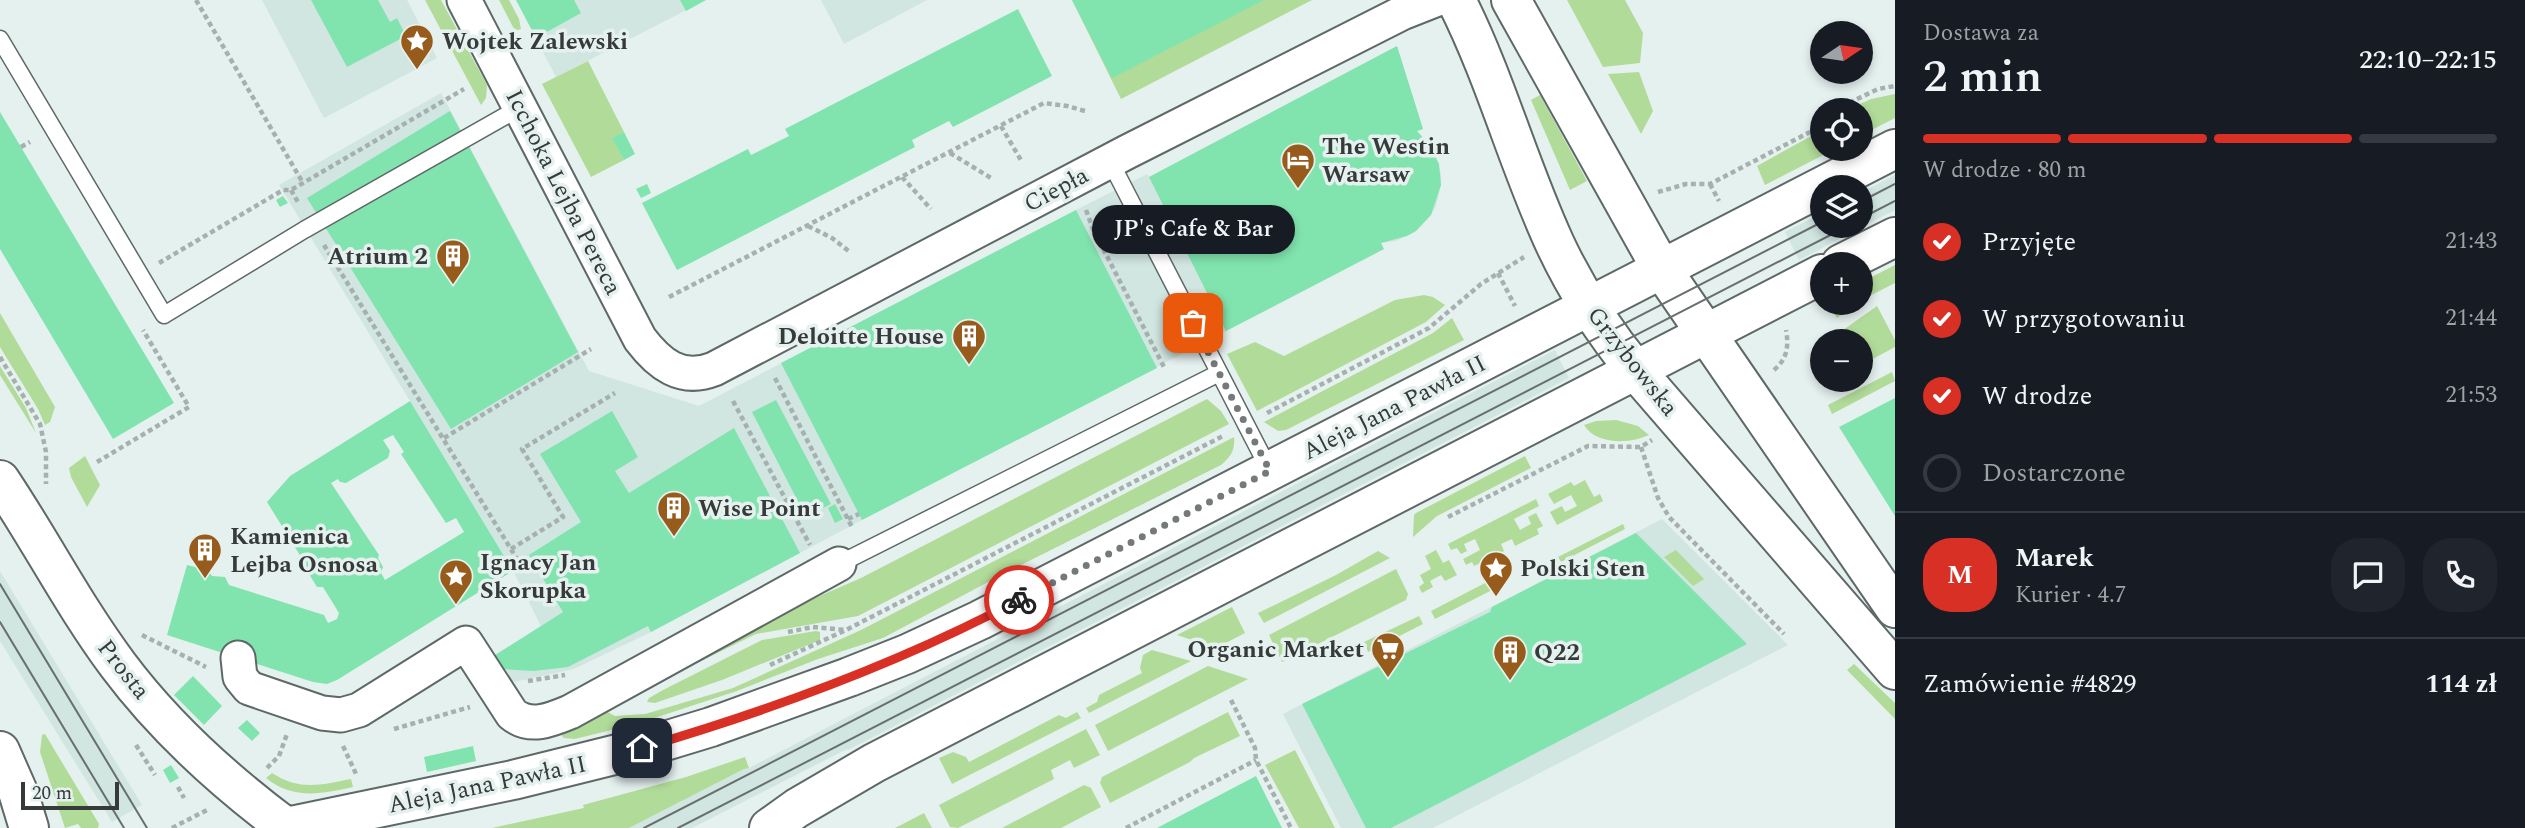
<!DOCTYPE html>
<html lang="pl">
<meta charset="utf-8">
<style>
:root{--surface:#171b24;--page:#20242c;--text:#f1f3f6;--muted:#9ea1a6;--line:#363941;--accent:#d93025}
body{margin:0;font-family:Spectral,serif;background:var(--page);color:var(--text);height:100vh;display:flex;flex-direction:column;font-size:26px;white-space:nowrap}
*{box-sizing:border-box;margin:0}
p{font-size:23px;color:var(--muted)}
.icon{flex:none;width:38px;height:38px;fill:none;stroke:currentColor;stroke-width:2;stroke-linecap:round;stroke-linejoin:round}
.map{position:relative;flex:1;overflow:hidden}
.side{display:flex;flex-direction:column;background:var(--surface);width:630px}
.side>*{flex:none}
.needle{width:46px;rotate:77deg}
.controls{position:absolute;left:1810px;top:21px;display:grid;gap:14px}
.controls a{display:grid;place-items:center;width:63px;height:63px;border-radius:50%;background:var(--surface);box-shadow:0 4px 10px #0003;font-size:35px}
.scale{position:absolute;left:21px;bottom:18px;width:98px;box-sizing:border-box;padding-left:7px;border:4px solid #363a39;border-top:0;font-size:19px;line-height:24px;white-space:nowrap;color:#363a39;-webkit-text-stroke:5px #e5f1ef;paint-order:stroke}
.pin{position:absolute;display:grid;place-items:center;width:60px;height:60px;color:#fff;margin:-30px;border-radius:14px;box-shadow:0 4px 10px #0006}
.courier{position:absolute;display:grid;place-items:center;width:70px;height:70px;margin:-35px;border:5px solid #d93025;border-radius:50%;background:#fff;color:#222;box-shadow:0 2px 9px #0007}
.bubble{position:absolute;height:49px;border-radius:24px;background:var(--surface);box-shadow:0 4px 10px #0003;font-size:23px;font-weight:600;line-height:49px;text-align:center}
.overview em{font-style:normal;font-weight:600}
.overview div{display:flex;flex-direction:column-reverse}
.overview{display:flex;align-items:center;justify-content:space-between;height:119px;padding:0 28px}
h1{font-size:46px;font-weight:600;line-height:52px}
.bar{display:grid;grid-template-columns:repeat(4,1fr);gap:10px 7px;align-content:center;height:84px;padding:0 28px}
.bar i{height:9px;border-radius:5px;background:var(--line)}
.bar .current{background:var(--accent)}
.bar p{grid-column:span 4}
.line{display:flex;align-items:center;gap:18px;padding:0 28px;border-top:2px solid var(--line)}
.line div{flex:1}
.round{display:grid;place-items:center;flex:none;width:74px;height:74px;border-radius:28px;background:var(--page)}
ol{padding:0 28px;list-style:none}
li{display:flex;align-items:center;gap:21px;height:77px}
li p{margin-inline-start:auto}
li .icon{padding:7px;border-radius:50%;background:var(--accent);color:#fff;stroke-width:4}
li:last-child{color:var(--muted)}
li i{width:38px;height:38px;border:4px solid var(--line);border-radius:50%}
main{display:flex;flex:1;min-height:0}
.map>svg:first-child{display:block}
.built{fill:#d1e5e1}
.green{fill:#b1db99}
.building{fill:#81e4ae;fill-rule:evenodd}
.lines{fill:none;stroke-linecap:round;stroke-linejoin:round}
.lane-casing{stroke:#5e6967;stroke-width:19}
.street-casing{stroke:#5e6967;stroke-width:37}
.secondary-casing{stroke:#5e6967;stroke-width:42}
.path{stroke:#a6b0ae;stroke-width:4.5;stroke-dasharray:5 3.5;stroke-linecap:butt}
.lane{stroke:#fff;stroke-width:16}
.street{stroke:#fff;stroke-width:33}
.secondary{stroke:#fff;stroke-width:38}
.tram{stroke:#686f6d;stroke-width:2}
.done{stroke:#737a79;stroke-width:7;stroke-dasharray:0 12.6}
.route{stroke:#d93025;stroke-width:9}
.labels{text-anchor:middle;stroke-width:7;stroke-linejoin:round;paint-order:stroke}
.poi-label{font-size:24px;font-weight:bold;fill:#363a39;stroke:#e5f1ef;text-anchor:start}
.street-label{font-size:24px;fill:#363a39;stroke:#e5f1ef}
</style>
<main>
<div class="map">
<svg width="1895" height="828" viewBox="0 0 1895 828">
<rect width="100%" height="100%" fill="#e5f1ef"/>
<path class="built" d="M262,0H407L437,58L324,118Z
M516,0H706L556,77Z
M821,0H927L844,44Z
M1397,46L1423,129L1417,131L1435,154L1441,174V185L1436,206L1431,215L1416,231L1396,241L1381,243L1384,249L862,520L651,632L574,669L495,686L481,664L541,626L513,571L279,185L441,93L589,371L699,406L1076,210L1147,174L1149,177Z
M1895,175V210L1799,260L1785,232L1822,213V226H1860V193Z
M1555,350L1569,378L848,750L847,749L692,828H629L744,769L749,768Z
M1662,519L1788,645L1433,828H1341L1283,714Z
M0,571L142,805L112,822L0,641Z"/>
<path class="green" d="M425,0H441L487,85L486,98L481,105Z
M499,0H509L519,19L521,29L515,31Z
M1072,0H1312L1121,99Z
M1567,0H1625L1643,33L1640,63L1603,67Z
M588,61L624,132L613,138L624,160L591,177L542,84Z
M1639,72L1653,111L1641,134L1608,74Z
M1895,94V118L1860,136V110H1847L1871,99Z
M1540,95L1587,181L1570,190L1531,100Z
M1822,130V149H1835L1765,185L1757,166Z
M1895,265V283L1860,301V283Z
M1424,295L1433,297L1445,305L1426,322L1257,411L1227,354L1255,342L1284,356L1395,300Z
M1828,303H1857L1837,318Z
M1877,306L1895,340V347L1869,361L1860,358V341H1848L1843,330Z
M0,313L55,407L50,422L45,425L38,409L0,347Z
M1452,318L1464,340L1286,430L1278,431L1264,422L1433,333Z
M0,366L26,408L36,433L0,375Z
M1892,372L1895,381L1832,414L1828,405Z
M1207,399L1221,411L1229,424L858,616L756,634L622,700L799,605L861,578Z
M1616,420L1638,426L1649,435C1630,444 1596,445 1584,425L1596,421Z
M1234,437C1235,451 1231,456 1221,465L1005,573L883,638L818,659L737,691L636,724L575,739L564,738L562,736L564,731L604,710L615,716L645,714L733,688L861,630Z
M85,456L100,485L87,507L71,477L69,468Z
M1525,456L1531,468L1437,516L1413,537L1414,515L1416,513Z
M1585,480L1594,497L1600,494L1603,501L1557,525L1550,512L1562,506L1565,512L1577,506L1571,495L1554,504L1548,494L1571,482L1574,486Z
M1536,499L1539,506L1514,519L1520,530L1531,524L1528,517L1536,513L1543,526L1537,529L1539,534L1515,546L1512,539L1501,544L1504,551L1474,566L1472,562L1466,565L1463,559L1480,550L1475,539L1464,544L1467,551L1461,554L1457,548L1451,550L1448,544Z
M1623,524L1625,529L1561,562L1558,557Z
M1436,550L1443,563L1449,560L1457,575L1445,581L1441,575L1430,581L1433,587L1422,593L1419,587L1424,583L1420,575L1431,569L1425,556Z
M1676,550L1704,579L1693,586L1664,557Z
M1378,551L1390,558L1264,623L1258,613L1336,575Z
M1396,569L1408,594L1406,600L1282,662L1269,635Z
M1489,581L1494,589L1435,619L1431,611Z
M1232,607L1245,633L1216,648L1177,635Z
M1419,616L1423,624L1368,652L1364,642Z
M816,631L820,632V640L722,680L655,703L647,702L649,698L663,690L762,640Z
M1152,650L1191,661L1089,713L1086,708L1097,702L1099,695L1142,673L1140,668L1143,655Z
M1854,664L1895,703V719L1847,670Z
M1208,666L1248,679L1108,751L1095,725Z
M1077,712L1081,718L952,784L939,758L953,752L966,757L969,762L1059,715L1066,718Z
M1228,712L1240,736L1194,758L1190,762L1110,803L1100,783L1102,777Z
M1086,729L1100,755L1074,768L1070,760L1051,770L1054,779L958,828L950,827L939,805Z
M45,734L99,824L98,828H81L78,824L65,828L40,752L42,735Z
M1295,750L1335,828H1299L1265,765Z
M745,757L749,768L744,769L629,828H492L584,808L583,805L686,777Z
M272,773C300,791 320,785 351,779L353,787C321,794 293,800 266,778Z
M1084,785L1091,788L1101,807L1061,828H1002Z
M924,813L932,828H895Z"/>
<path class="building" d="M311,0H378L390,22L397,18L406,36L347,67Z
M516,0H574L581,13L536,38Z
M680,0H706L686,11Z
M1072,0H1264L1112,78Z
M1018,9L1052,76L953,127L949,121L912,140L915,147L677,270L642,203L748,149L751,155L789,136L785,129Z
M1397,46L1423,129L1417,131L1429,144L1439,164L1441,185L1431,215L1416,231L1407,236L1381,243L1384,249L1226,331L1149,177Z
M450,111L578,352L451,429L307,198Z
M0,112L174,403L113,439L0,249Z
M624,132L635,154L624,160L612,138Z
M647,184L651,193L641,198L636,189Z
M283,196L288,203L280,207L276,200Z
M1076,210L1157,368L862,520L781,363Z
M1895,398V516L1839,427Z
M776,400L831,504L806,517L752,412Z
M410,401L513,571L337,680L327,684L313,682L167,635L187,565L208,570L212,576L225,577L229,585L324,615L328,623L337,619L339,613L323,587H317L309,574H306L298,561L301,557L267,502L290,476ZM393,435L404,452L401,454L446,523L456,518L464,532L385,580L381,573L383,567L378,558L379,555L331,483L338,479L340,482L346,483L388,458L390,451L383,440Z
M612,411L638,457L615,471L629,493L734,428L800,553L651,632L648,626L568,667L534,671L502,669L481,664L563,612L529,555L581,522L540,454Z
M835,504L843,519L835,523L828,508Z
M1636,533L1747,644L1391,828H1366L1302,704L1490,612L1492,607Z
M193,676L222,706L204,725L174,695Z
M247,720L260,733L252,741L238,728Z
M473,746L476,761L427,772L424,757Z
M171,765L179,778L170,783L163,770Z
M1256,776L1282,828H1157Z"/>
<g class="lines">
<g class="lane-casing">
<path id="lane" d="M0,39L164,315L304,230L521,107
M1110,161L1270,471
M839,564L1219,373"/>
</g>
<g class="street-casing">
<path id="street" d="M464,0L640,339C659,364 681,382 714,369L1127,152L1402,13L1435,0
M238,658L240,677L249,688L322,713L341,715L359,710L466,643L512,714C530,729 551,720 570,712L839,564"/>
</g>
<g class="secondary-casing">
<path id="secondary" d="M1456,0C1496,79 1518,164 1555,244C1576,289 1604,332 1636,371L1895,670
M1511,0L1661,268L1895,608
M1841,264L1895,237
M0,480C41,541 74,606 118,665C165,728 224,781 287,828
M0,751L18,792L29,828
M281,828L513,780L642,748L711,727L849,677L907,654L980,620L1895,149
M769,828L797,808L874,763L1822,274"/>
</g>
<path class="path" d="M196,0L303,183
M1834,110L1878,89L1895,86
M1001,126L1022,162
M21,147L30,142
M950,153L991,178
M902,177L931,209
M1710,184L1719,201
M291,190L299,204
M1658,192L1686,184H1710L1810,132L1822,121
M1086,210L1093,229L1165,369
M808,226L832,238L850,252
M324,245L525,572
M159,263L283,190H291L303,183L464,89
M1498,273L1515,306
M669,297L1044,103L1067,106L1085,111
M0,357L40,424L46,452V484
M1774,370C1787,359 1789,347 1786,330
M775,378L853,529
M733,401L810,545
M1267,413L1429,328L1481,284L1524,257
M444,438L591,349
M1641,447L1658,498L1669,517L1784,634
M97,462L189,407L143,330
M1448,517L1588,446L1641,447L1652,440
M848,519L859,514
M511,549L563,517L522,449L615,393
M788,632L813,627L845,630
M142,635L206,667
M770,665L846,630L1225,435
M528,681L565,675
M1231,700L1255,748L1256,760L1291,828
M394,729L470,707
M136,745L155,775
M343,746L357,776
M267,768L279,756L287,734
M178,787L184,798
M172,828L209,809
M1126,828L1256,760"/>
<use href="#lane" class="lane"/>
<use href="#street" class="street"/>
<use href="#secondary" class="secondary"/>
<path class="tram" d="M1860,202L1895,184
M1860,219L1895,201
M0,584L147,828
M0,622L124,828
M644,828L1822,222
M678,828L1848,226"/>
</g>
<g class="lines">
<path class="done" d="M1019,600L1270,471L1193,323"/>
<path class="route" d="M642,748C772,710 900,663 1019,600"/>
</g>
<defs>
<g id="sight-pin" transform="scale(1.75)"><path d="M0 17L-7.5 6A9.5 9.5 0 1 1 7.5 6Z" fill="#975b1c" stroke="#e5f1ef"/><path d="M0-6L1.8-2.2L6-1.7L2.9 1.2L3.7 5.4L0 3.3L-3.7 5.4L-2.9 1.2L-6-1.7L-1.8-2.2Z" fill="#fff"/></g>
<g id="hotel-pin" transform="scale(1.75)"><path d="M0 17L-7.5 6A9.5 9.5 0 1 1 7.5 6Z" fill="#975b1c" stroke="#e5f1ef"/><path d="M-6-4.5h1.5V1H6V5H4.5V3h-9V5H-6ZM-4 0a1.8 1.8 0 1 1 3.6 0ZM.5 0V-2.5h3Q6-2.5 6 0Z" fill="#fff"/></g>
<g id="building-pin" transform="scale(1.75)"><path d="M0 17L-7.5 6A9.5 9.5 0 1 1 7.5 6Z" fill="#975b1c" stroke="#e5f1ef"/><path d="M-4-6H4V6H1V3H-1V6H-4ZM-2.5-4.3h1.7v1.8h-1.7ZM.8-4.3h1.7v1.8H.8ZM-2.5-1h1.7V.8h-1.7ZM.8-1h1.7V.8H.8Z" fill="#fff"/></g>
<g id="supermarket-pin" transform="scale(1.75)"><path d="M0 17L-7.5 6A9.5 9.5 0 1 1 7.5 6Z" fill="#975b1c" stroke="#e5f1ef"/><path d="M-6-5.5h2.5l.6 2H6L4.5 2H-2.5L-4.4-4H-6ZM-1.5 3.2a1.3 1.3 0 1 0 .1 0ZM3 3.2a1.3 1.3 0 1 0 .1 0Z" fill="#fff"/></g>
</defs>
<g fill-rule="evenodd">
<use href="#sight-pin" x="417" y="41"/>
<use href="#hotel-pin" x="1298" y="160"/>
<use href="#building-pin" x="453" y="256"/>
<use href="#building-pin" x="969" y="336"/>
<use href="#building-pin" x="674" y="508"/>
<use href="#building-pin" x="205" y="550"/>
<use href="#sight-pin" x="1496" y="568"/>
<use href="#sight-pin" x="456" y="576"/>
<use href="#supermarket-pin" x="1388" y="649"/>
<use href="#building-pin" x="1510" y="652"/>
</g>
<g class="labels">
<g class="poi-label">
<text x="442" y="49">Wojtek Zalewski</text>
<text x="1322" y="154">The Westin<tspan x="1322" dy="28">Warsaw</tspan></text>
<text x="428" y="264" text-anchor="end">Atrium 2</text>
<text x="944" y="344" text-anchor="end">Deloitte House</text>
<text x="698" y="516">Wise Point</text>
<text x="230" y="544">Kamienica<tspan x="230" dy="28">Lejba Osnosa</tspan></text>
<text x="480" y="570">Ignacy Jan<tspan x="480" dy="28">Skorupka</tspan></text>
<text x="1520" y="576">Polski Sten</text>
<text x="1364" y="657" text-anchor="end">Organic Market</text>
<text x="1534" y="660">Q22</text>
</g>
<g class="street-label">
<text transform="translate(1056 189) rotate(-28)" y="8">Ciepła</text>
<text transform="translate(564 192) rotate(63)" y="8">Icchoka Lejba Pereca</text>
<text transform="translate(1633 361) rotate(52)" y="8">Grzybowska</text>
<text transform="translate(1394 407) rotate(-27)" y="8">Aleja Jana Pawła II</text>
<text transform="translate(124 669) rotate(52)" y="8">Prosta</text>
<text transform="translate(487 784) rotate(-12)" y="8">Aleja Jana Pawła II</text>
</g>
</g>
</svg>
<div class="controls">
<a><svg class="needle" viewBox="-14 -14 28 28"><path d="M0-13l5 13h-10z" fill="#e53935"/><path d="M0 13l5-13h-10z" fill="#9ea1a6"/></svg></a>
<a><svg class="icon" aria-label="locate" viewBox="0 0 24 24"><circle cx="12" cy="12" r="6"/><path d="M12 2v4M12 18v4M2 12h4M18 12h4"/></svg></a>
<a><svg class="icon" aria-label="layers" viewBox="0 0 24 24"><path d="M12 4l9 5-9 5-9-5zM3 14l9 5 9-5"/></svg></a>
<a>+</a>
<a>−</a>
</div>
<div class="scale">20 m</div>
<div class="pin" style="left:1193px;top:323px;background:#ea580c"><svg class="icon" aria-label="bag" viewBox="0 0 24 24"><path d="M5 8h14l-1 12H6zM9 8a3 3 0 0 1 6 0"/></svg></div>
<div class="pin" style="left:642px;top:748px;background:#1f2937"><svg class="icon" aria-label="home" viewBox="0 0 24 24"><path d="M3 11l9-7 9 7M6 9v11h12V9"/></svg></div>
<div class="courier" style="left:1019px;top:600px"><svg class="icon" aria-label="bike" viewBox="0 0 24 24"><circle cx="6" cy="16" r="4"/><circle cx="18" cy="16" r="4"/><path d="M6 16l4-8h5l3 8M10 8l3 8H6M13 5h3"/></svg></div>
<div class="bubble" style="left:1092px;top:205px;width:203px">JP's Cafe &amp; Bar</div>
</div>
<section class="side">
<div class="overview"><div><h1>2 min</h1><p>Dostawa za</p></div><em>22:10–22:15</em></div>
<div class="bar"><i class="current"></i><i class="current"></i><i class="current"></i><i></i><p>W drodze · 80 m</p></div>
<ol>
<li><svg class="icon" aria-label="check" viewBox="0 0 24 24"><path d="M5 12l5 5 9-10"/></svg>Przyjęte<p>21:43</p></li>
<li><svg class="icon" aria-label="check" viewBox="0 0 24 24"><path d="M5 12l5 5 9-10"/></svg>W przygotowaniu<p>21:44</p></li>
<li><svg class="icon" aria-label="check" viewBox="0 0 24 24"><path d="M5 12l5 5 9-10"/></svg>W drodze<p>21:53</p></li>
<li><i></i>Dostarczone</li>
</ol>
<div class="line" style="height:126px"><b class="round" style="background:var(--accent);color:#fff">M</b><div><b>Marek</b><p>Kurier · 4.7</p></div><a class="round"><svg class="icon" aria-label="chat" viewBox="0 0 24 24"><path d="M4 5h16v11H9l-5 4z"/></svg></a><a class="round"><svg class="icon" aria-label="phone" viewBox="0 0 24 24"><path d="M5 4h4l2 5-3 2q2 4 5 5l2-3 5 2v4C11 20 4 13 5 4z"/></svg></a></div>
<div class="line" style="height:91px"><div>Zamówienie #4829</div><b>114 zł</b></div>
</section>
</main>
